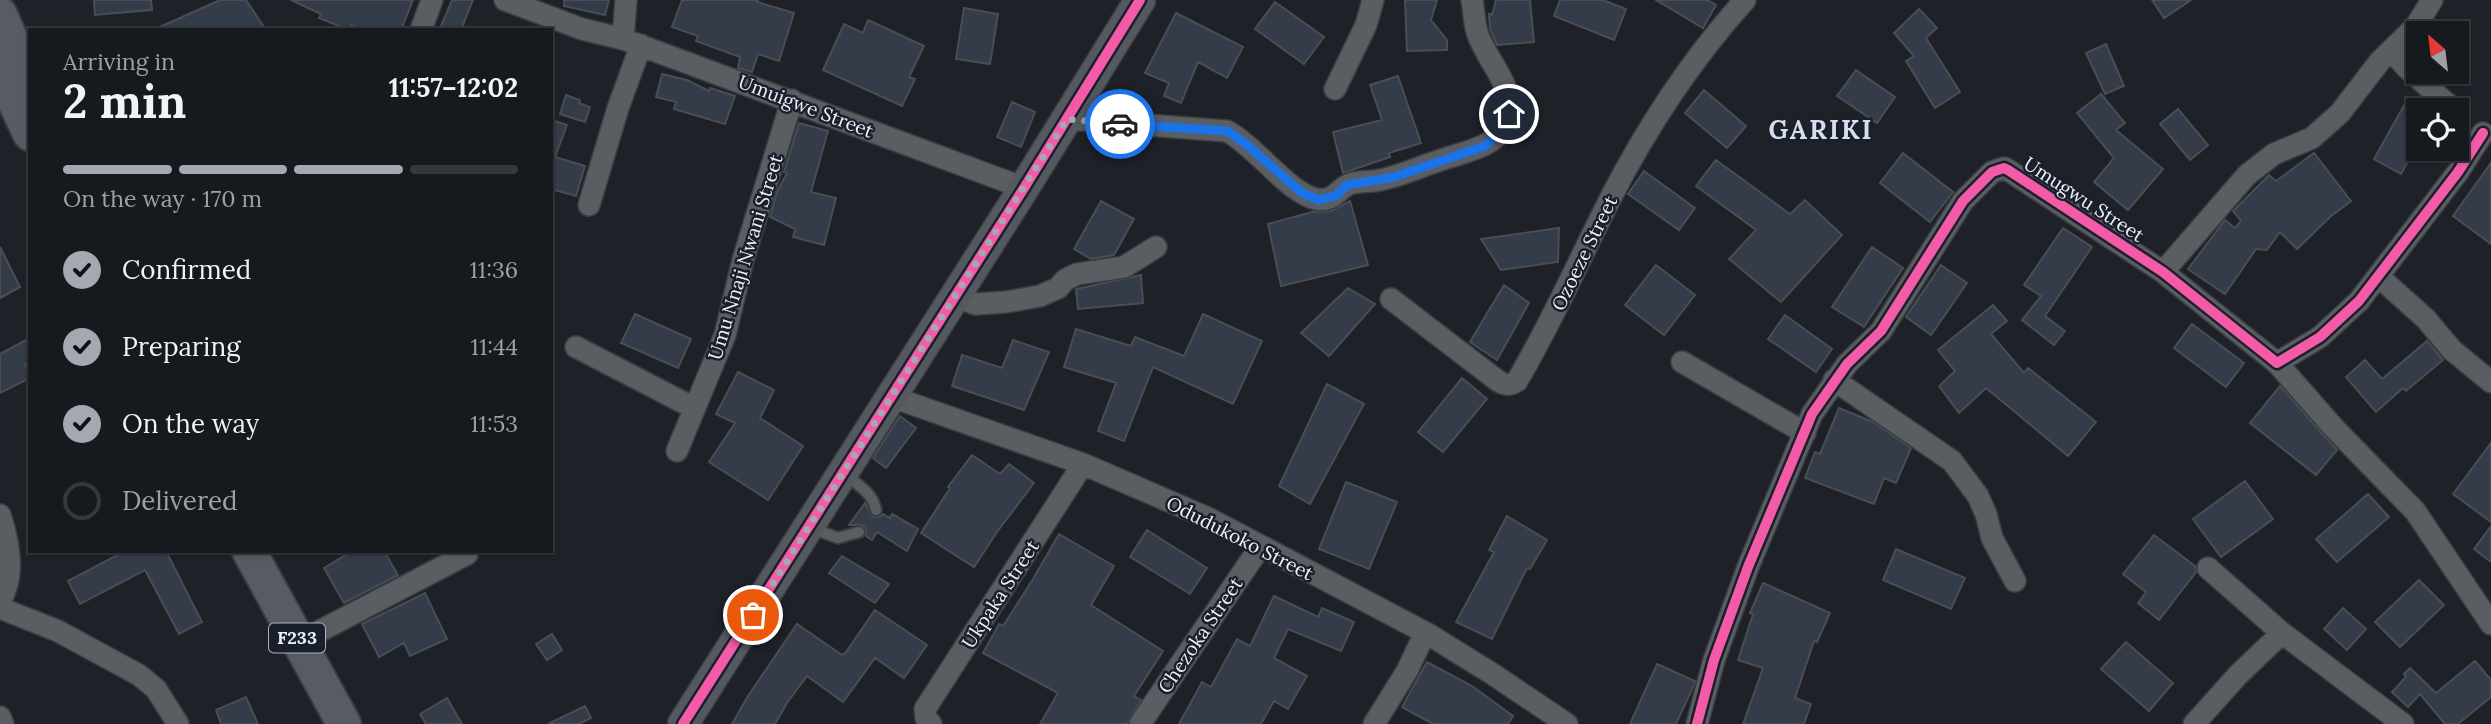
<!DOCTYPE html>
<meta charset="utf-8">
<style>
:root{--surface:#16191d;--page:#23262a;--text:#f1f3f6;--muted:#9ea0a4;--line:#35383b;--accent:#a5a8b0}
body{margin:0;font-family:Lora,serif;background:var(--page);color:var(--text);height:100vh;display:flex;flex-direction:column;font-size:26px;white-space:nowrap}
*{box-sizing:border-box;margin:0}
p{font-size:23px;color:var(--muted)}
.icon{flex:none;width:38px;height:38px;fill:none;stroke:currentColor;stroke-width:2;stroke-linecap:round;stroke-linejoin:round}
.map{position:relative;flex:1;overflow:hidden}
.details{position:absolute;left:28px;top:28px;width:525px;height:525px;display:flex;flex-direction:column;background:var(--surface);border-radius:0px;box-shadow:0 2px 5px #0004,0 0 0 2px var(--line)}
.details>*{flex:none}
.needle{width:46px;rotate:332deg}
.tools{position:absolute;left:2406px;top:21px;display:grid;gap:14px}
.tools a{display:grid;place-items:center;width:63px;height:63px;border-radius:0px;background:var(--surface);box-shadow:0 2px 5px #0004,0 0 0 2px var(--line);font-size:35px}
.pin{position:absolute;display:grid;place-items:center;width:60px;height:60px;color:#fff;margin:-30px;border:4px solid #fff;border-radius:50%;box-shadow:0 2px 7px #0007}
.courier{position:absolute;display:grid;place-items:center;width:70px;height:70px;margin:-35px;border:5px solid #1a73e8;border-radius:50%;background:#fff;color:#222;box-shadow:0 2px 9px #0007}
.summary em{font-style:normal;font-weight:800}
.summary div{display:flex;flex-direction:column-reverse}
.summary{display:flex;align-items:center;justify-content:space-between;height:119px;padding:0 35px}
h1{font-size:46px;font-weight:800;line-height:52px}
.bar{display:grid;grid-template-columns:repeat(4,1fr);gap:10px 7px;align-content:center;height:84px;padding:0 35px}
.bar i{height:9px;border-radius:5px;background:var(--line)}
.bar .current{background:var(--accent)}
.bar p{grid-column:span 4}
ol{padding:0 35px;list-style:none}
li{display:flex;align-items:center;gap:21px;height:77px}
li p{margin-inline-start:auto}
li .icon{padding:7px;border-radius:50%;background:var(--accent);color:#111;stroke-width:4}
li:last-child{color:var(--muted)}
li i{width:38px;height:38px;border:4px solid var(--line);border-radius:50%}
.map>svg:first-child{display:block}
.building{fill:#343b49;stroke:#4a4d53;stroke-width:2}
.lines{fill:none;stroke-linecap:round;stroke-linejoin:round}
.lane-casing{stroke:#3a3d41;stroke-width:14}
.street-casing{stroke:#3a3d41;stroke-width:24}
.secondary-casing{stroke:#3a3d41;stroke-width:33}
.primary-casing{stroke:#3a3d41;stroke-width:37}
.lane{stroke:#5a5d62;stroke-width:10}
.street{stroke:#5a5d62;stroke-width:21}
.secondary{stroke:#54585f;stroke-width:30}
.primary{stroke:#575c64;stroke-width:33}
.cycleway-casing{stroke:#1a202b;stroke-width:15}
.cycleway{stroke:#f35aa7;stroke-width:10}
.done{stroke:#a5a8b0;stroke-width:7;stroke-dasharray:0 12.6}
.route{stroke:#1a73e8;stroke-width:9}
.labels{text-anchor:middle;stroke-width:5;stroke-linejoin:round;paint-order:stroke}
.shield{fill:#1a202b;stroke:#aeb2bb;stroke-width:2}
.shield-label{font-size:18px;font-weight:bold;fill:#edf1f9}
.street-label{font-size:19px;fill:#edf1f9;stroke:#1a202b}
.district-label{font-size:26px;font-weight:bold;letter-spacing:2px;fill:#d7dfee;stroke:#1a202b}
</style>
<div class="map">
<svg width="2491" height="724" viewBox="0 0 2491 724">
<rect width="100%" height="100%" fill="#1e2127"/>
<path class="building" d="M94,0H151L152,10L95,15Z
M220,0H246L266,30H153Z
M291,0H413L401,30H363L351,25L349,30L319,18L321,14Z
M452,0H473L461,30H450L441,26Z
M564,0H609L605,15L564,6Z
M682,0H758L757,2L794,13L779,61L758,54L752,72L738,68L740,57L696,41L698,36L672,27Z
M1405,0H1437L1431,20L1447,40V50L1407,51Z
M1496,0H1530L1534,42L1497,45L1490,29L1489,14L1492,15Z
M1560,0H1603L1626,9L1614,40L1554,16Z
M1656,0H1707L1716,5L1703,28Z
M2152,0H2191L2164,18Z
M1275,2L1324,37L1304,64L1255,29Z
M964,8L998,14L990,64L956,59Z
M1919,9L1937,28L1926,38L1960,92L1935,108L1906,61L1914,56L1894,33Z
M1176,13L1243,47L1227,78L1198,62L1181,103L1164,96L1169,83L1145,73Z
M868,20L924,46L909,77L915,79L902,106L823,70L844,24L863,33Z
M2106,44L2124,86L2105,94L2086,53Z
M1856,70L1895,97L1877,123L1837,96Z
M662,74L687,80L709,91L710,88L735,96L725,124L674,109L676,102L656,97Z
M1398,76L1421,143L1389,153L1390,157L1343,173L1333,132L1382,120L1370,85Z
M1704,90L1746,126L1727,148L1685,113Z
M2101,94L2125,123L2116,130L2163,169L2128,210L2094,182L2114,158L2077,113Z
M566,95L580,100L579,103L590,107L585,122L560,114Z
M1012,102L1035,112L1021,147L997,137Z
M2406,102L2418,109V143L2401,174L2374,159Z
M2178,109L2208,145L2190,160L2160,124Z
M551,120L567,125L555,157L585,166L576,196L551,189Z
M799,123L828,131L811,192L836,198L824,245L793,237L795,229L770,217L777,192L787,173L784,172Z
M1903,153L1953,192L1930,222L1880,183Z
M2314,153L2351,201L2330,217L2297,249L2280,232L2267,250L2256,249L2225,294L2188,269L2225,220L2235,228L2241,221L2233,211L2269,175L2276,181Z
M1716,160L1790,214L1805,200L1842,235L1781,302L1729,259L1756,230L1696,186Z
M2491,163V244L2453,216Z
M1644,171L1695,208L1679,230L1628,194Z
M1101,201L1134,219L1114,255L1091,259L1074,249Z
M1350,201L1368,265L1281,286L1268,224L1312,212L1331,211Z
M1559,228L1558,262L1501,270L1481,239Z
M2063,228L2092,247L2045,316L2065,331L2054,345L2022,320L2041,296L2024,285Z
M0,247L20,287L0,298Z
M1872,247L1903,268L1864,327L1832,307Z
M1656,265L1695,295L1664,335L1625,305Z
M1941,265L1967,283L1931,335L1906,317Z
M1141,275L1143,303L1078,309L1076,289Z
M1504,285L1529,303L1497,360L1470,342Z
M1348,288L1375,304L1329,356L1301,333Z
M1993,305L2007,321L1991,334L2024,373L2028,368L2096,422L2068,456L1986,388L1959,413L1939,386L1955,371L1938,350Z
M635,314L691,339L678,368L621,343Z
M1203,314L1262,341L1233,404L1153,367L1124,441L1098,431L1116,383L1064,367L1076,329L1131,346L1135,337L1184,356Z
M1785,315L1832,349L1816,372L1768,339Z
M2192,324L2244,363L2226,387L2174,348Z
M30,338V361L25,364L30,378L0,393V354Z
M1013,340L1049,352L1024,410L952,386L962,355L1002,368Z
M2427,341L2443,360L2406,391L2403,388L2376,412L2346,377L2365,360L2382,379Z
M738,372L774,390L760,418L803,446L768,500L709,462L735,423L716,414Z
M1462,378L1487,399L1443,452L1418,432Z
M1327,384L1364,404L1310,504L1279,486Z
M2280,386L2337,450L2316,475L2250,423Z
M1839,408L1873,422L1911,448L1896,483L1884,478L1874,504L1805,478L1815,452L1820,454Z
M900,416L916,428L886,468L873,458Z
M2491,443V522L2453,494Z
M972,455L1000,474L1009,464L1034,483L997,532L974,567L921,533L950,488L948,487Z
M2245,481L2273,519L2221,557L2193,519Z
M1346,482L1397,502L1369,569L1319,549Z
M2368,494L2389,517L2337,562L2316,539Z
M865,503L873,517H879L883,514L890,518L892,514L918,529L907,551L877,532L872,540L866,536V529L862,525H849Z
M1507,516L1547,540L1530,569L1527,568L1492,639L1456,622L1494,552L1489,550Z
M2491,526V562L2474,549Z
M1147,530L1207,568L1190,594L1130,557Z
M1059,534L1114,566L1091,605L1163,651L1134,696L1141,700L1127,724H1040L1058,693L983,653L999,624L1003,626L1033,579Z
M2154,535L2195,566L2196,572L2159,620L2138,603L2146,592L2123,574Z
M1896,549L1965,578L1951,609L1883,580Z
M125,551H166L202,622L179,634L145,570L80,604L68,581Z
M352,551H384L398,575L344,603L324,568Z
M842,556L889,584L875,603L829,573Z
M2419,580L2444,605L2400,647L2375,622Z
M1763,583L1830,613L1817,642L1814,641L1795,698L1811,704L1804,724H1743L1763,668L1738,660L1753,614L1750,613Z
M425,593L447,639L410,656L404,643L379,657L362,624Z
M1274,596L1318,617L1322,608L1354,622L1341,651L1288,629L1274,658L1307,676L1288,709L1274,701L1261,724H1179L1202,682L1211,687L1237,639L1250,646Z
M2343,608L2366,629L2347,650L2324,629Z
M875,610L927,645L904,678L875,658L843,702L807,676L787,703L775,724H732L748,696L797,624L842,655L846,652Z
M552,634L562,650L547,660L536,644Z
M2126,642L2173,683L2149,711L2101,669Z
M2475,661L2491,680V697L2458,724H2445L2420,694L2408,707L2392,692L2406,677L2404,674L2410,668L2436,693Z
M1427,662L1472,686L1513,716L1508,724H1433L1402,707Z
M1657,664L1695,681L1694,685L1676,724H1630Z
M246,697L258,724H221L216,710Z
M447,698L462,724H426L420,714Z
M585,706L591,718L579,724H548Z"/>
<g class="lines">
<g class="lane-casing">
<path id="lane" d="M844,474C857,484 873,493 876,510
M811,528L838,538L859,532"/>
</g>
<g class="street-casing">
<path id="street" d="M505,0L582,29L623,39
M626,0L623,39L1024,188
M421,30L432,0
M2391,50L2406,67L2454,110
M1335,89L1366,25L1373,0
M1067,119L1227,131C1255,146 1289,193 1316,199C1336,203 1338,186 1353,183C1362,181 1371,182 1380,180C1402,176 1421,166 1441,160C1466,151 1503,147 1508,115C1514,83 1486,61 1477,32C1474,22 1474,10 1472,0
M589,205L618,108L641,45
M2163,272L2247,175L2274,154L2312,138L2340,113L2380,61L2416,26L2432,0
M2378,276L2426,319L2452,350L2491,382
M955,297L976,304L1006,302L1040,296L1058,288L1065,280L1077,274L1124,267L1156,247
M1391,299L1498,381C1505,385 1510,386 1517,381C1552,322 1579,260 1610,199C1647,127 1691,60 1745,0
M576,347L694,408
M1682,362L1805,433
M2277,363L2334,428L2415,511L2491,624
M1834,380L1952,461L1978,496L1986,514L1992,538L2015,581
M892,397L1083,464L1210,519L1428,634L1491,673L1567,724
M677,451L725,335L743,260L792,100
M0,515C9,542 16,576 0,601
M2208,568L2282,633L2403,724
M0,608L58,631L139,675L156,689L178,724
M316,633L467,554
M0,717L3,724
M931,724L926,718L925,709L1083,464
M1140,724L1260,547
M1374,724L1407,671L1425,633
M1697,724L1714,660L1748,567L1812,414L1847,364L1881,331L1963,201L1992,172L2004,168L2008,170L2163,272L2277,363L2320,337L2359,301L2458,172L2483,133
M2194,724L2238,675L2282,633"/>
</g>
<g class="secondary-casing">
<path id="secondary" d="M683,724L1024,188L1140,0"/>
</g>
<g class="primary-casing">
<path id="primary" d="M0,14L30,83
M0,71L30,134
M249,551L344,724"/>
</g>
<use href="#lane" class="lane"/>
<use href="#street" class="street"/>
<use href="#secondary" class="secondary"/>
<use href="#primary" class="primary"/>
<g class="cycleway-casing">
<path id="cycleway" d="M683,724L1024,188L1140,0
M1697,724L1714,660L1748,567L1812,414L1847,364L1881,331L1963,201L1992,172L2004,168L2008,170L2163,272L2277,363L2320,337L2359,301L2458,172L2483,133"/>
</g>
<use href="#cycleway" class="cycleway"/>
</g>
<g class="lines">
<path class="done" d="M753,615L1067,119L1120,124"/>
<path class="route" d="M1120,124L1227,131L1246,144L1302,193L1319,200L1337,195L1347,185L1394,177L1485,146L1505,127L1509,114"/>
</g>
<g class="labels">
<rect class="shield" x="269" y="623.5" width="56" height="29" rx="5"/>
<g class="shield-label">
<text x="297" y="644">F233</text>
</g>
<g class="street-label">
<text transform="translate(806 106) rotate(21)" y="7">Umuigwe Street</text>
<text transform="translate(2084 199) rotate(33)" y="7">Umugwu Street</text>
<text transform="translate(1584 253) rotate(-64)" y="7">Ozoeze Street</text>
<text transform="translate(745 257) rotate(-73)" y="7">Umu Nnaji Nwani Street</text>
<text transform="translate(1240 538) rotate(27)" y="7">Odudukoko Street</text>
<text transform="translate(1000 594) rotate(-57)" y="7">Ukpaka Street</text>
<text transform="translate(1200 635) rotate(-56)" y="7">Chezoka Street</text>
</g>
<g class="district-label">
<text x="1821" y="139">GARIKI</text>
</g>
</g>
</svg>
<div class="tools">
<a><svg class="needle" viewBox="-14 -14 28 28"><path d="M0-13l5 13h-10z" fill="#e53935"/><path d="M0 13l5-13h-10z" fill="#9ea0a4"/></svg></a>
<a><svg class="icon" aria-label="locate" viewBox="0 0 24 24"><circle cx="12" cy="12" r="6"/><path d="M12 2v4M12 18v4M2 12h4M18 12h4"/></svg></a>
</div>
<div class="pin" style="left:753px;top:615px;background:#ea580c"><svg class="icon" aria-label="bag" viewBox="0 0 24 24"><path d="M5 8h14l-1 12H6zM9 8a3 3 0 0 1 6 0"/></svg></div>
<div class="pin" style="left:1509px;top:114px;background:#1f2937"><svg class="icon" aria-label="home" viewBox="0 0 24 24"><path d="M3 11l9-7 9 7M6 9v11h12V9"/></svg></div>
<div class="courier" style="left:1120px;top:124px"><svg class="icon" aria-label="car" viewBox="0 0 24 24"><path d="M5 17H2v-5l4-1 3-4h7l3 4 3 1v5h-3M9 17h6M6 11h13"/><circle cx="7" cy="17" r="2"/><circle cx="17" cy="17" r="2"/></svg></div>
<section class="details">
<div class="summary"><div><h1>2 min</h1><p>Arriving in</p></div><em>11:57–12:02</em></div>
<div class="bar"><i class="current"></i><i class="current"></i><i class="current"></i><i></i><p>On the way · 170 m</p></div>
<ol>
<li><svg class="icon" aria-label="check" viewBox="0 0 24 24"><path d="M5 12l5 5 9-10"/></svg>Confirmed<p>11:36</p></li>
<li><svg class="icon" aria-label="check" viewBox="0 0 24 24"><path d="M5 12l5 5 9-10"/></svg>Preparing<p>11:44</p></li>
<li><svg class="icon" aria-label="check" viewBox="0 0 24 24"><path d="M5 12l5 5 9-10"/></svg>On the way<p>11:53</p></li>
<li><i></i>Delivered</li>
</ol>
</section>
</div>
